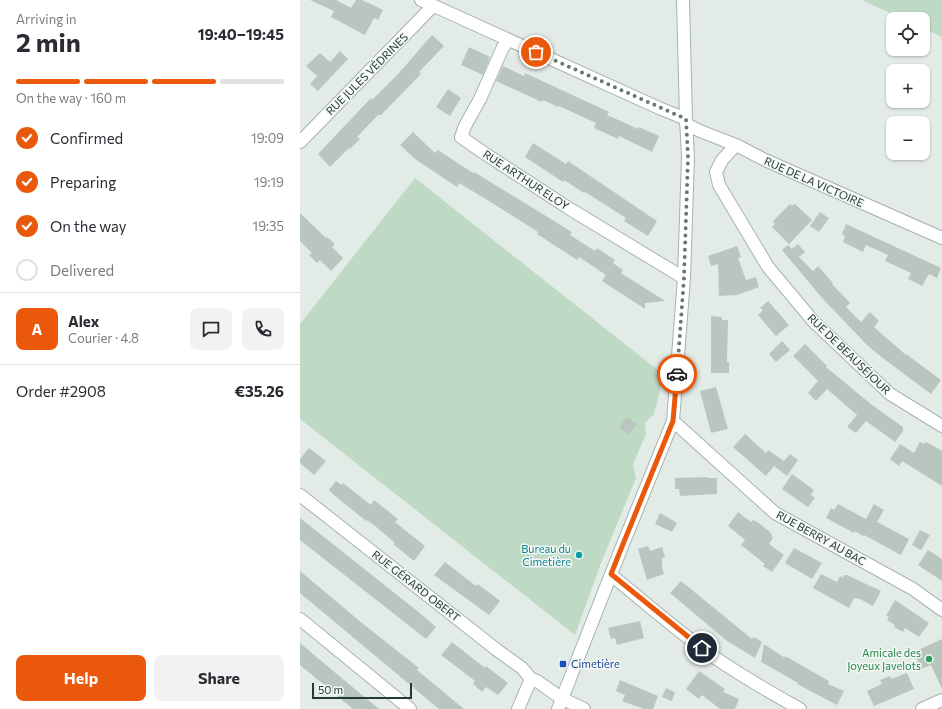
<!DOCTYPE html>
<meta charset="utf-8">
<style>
:root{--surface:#fff;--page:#f2f2f3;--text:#2b2b33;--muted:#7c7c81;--line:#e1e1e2;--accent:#ea580c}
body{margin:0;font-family:Commissioner,sans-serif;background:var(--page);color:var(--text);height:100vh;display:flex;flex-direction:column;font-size:15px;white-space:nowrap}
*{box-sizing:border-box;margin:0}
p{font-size:13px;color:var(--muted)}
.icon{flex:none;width:22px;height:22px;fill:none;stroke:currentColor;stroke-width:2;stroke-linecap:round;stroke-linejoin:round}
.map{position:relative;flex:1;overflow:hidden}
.details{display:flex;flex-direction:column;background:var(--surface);width:300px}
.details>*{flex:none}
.controls{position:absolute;left:586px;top:12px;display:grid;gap:8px}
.controls a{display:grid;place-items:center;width:44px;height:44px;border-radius:8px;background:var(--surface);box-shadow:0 1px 3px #0004;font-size:20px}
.scale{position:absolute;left:12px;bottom:10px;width:100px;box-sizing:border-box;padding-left:4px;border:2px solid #243b33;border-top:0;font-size:11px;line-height:14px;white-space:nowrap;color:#243b33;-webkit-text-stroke:3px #f3f8f5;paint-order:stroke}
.pin{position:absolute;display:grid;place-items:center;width:34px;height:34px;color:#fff;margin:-17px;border:2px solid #fff;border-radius:50%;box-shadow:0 1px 4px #0007}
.courier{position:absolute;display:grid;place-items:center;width:40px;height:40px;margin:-20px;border:3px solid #ea580c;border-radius:50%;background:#fff;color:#222;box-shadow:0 1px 5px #0007}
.head em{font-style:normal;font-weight:700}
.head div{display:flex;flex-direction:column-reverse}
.head{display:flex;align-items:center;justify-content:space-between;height:68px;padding:0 16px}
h1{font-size:26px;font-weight:700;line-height:30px}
.bar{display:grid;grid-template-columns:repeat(4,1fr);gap:6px 4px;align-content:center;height:48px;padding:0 16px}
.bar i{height:5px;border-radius:3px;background:var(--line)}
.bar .on{background:var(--accent)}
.bar p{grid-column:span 4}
.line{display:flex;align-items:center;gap:10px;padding:0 16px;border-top:1px solid var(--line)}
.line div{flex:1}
.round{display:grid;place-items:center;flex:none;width:42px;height:42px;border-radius:8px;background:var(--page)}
ol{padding:0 16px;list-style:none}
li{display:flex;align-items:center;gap:12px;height:44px}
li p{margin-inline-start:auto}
li .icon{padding:4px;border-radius:50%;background:var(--accent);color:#fff;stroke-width:4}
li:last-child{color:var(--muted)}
li i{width:22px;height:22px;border:2px solid var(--line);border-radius:50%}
.primary-button{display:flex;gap:8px;margin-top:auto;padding:8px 16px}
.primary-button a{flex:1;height:46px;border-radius:8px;background:var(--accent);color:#fff;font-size:16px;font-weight:700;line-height:46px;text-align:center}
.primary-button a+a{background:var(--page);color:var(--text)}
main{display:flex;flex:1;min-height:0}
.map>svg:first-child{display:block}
.green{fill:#bedac4}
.building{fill:#b9c6c0}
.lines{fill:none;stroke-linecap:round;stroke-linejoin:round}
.minor-casing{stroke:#a6b3ad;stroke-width:14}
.minor{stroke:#fff;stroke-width:12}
.done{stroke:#677972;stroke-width:4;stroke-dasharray:0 7.2}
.route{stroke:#ea580c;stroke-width:5}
.culture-dot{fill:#0f9aa8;stroke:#f3f8f5;stroke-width:1.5}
.leisure-dot{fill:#2e9e5b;stroke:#f3f8f5;stroke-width:1.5}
.transit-dot{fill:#1a4fb4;stroke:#f3f8f5;stroke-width:1.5}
.labels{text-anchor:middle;stroke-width:3;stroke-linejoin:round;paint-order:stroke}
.street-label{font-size:11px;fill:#243b33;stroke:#f3f8f5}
.culture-label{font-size:11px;fill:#0d838f;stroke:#f3f8f5;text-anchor:end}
.leisure-label{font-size:11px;fill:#27864d;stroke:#f3f8f5;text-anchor:end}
.transit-label{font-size:11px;fill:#164399;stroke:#f3f8f5;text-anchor:start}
</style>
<main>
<section class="details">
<div class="head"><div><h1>2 min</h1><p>Arriving in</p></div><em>19:40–19:45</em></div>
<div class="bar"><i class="on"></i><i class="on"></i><i class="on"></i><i></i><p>On the way · 160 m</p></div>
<ol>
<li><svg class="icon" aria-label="check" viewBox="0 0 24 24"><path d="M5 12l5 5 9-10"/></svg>Confirmed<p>19:09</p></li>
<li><svg class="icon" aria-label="check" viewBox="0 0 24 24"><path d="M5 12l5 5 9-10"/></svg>Preparing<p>19:19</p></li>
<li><svg class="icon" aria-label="check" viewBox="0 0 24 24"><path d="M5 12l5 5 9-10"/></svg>On the way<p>19:35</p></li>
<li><i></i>Delivered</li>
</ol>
<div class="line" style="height:72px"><b class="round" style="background:var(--accent);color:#fff">A</b><div><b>Alex</b><p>Courier · 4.8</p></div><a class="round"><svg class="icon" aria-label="chat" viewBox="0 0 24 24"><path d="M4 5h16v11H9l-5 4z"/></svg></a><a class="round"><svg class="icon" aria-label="phone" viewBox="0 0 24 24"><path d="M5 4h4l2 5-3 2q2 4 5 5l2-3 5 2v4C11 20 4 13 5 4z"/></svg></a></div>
<div class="line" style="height:52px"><div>Order #2908</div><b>€35.26</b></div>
<div class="primary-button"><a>Help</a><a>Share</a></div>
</section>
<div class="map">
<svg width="642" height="709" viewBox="0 0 642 709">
<rect width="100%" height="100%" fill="#e3ebe7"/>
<path class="green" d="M562,0H642V37L623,28V19H603Z
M115,178L364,375L354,414L345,423L346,434L333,464L336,478L301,563L275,635L0,419V324Z"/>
<path class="building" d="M10,0H36L51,8L56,0H62L83,10L78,20L74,18L65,35L31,17L34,11Z
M132,35L144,46L119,72L121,74L81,115H78L57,137L60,139L50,149L49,148L30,167L18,154L71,98L72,100L99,73Z
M169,47L190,57L183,75L161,65Z
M40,51L48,59L18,91L10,84L17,76L6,66L20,53L30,62Z
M203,66L224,76L225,73L309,112L307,115L323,122L338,129L339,127L359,136L352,152L319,136L318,139L294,128L296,123L259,106L258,107L243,100L242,102L196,81Z
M148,89L161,98L150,116L136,107Z
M113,132L135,153L138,150L173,173L174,172L272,232L270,235L295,251L297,248L315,260L313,263L323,270L321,273L365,301L345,303V309L302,281L306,275L279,257L277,260L237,234L238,232L184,198L159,183L157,187L115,159L100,145Z
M233,143L266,164L268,161L357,221L348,236L324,221L326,218L285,192L284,193L264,180L263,182L225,157Z
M490,204L492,206L495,204L512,220L489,244L472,227L475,224L473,222L475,219Z
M520,212L529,218L519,232L510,226Z
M0,213L26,238L27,237L35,244L32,247L43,258L31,271L20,260L17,263L9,255L12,253L0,241Z
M546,224L641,268L637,278L629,274L622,286L608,279L611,273L585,261L588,255L566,245L563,252L543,242L545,236L542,234Z
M498,244L505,252L499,257L513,271L518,266L533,283L532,284L550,303L546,307L561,322L570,312L579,321L574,327L606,355V354L641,380L631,394L584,359L568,346L522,298L482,250L488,245L492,249Z
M437,246L441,257L438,258L446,280L456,277L459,287L437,295L419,296L418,264L411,266L408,256Z
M468,301L489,325L476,336L458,315L463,310L460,308Z
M411,316L422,317V320H428L427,362H429V373H411Z
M482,341L490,350L476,362L469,354Z
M505,344L527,366L526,367L572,405L603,427V431L595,442L566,421L556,433L547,427L557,415L527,389L516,401L508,393L518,381L493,356Z
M416,387L428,429L411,433L400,391Z
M327,417L337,424L329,435L319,427Z
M445,434L466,453L468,450L484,461L490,454L498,460L487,476L474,466L466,476L433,447Z
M620,442L624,444L626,442L628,443L642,451V486L602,461L599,466L590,459L600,444L614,453Z
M9,448L26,461L14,475L0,463V459Z
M492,474L514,490L511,495L515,498L508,507L482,489Z
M407,477V478H417V494L380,496L379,489H375V478Z
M36,481L42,485L43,483L71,505L74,500L98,519L95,522L125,546L114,561L93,544L95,543L74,525L67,520L66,521L34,495L29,490Z
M538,504L566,519L574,504L584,510L577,522L609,539L601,555L564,535L563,536L555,531L554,533L526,518L531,508L534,510Z
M438,512L451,522L453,520L456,521L470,532V533L472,534L471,536L473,538L469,544L484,555L472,572L463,566L465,564L441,545L445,540L428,526Z
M360,513L377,523L372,532L355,524Z
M0,518L116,610L136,627L126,639L0,540Z
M620,530L630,535L621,550L612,545Z
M348,546L350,551L362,547L365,557L362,558V567L364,574L347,580L338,549Z
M494,548L522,563L512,579L485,563Z
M628,550L642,559V581L618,565Z
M145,562L176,586L178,584L200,601L189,615L134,575Z
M0,571L62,623L119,668L117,670L164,709H139L0,593Z
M521,574L537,582L540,576L543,578L544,575H547L581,591L573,606L558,598L557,599L554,598L549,608L513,588Z
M381,581L452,639L454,637L462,642L455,658L427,641L370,593Z
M595,600L629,623L619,637L605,628L603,632L594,627L595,625L587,620L589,617L586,615L587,614Z
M340,621L344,638L317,645L315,638L311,639L308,628Z
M642,639V689L631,665L621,669L614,652Z
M152,642L185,668L186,666L208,683L198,695L186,687L182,692L173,684L175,681L141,655Z
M0,643L32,670L79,709H53L0,665Z
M464,644L485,658V656L529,681L528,684L544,691L537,705L497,684L498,683L461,662Z
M399,671L425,689L423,692L439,699L435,709H420L402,695L399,699L386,689Z
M607,673L614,689L574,706L567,691L582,684L580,680L590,676L591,679Z
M320,680L358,696L353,709H344L322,701L325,695L316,691Z
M366,688L375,692L372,701L362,697Z"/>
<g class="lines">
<g class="minor-casing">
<path id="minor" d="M121,0L359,108L386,119
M209,40L203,47L180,99L165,126L161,137L181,151L270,209L384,278
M386,124L400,131L436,145L465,160L642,238
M0,142L133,6
M436,145L422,160L416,172L419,185L468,267L514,322L590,394L642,426
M373,421L475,513L613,589L642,610
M0,495L197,650L222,668L231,679L237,681L261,698L284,709
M311,575C345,602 378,632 414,657C442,676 471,693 500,709
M0,619L110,709
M218,709L231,679
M258,709L319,554L373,421L384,278L388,157L386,119L383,0
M622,709L642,700"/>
</g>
<use href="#minor" class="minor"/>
</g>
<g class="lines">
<path class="done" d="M236,52L386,119L388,157L384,278L377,374"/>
<path class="route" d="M377,374L373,421L319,554L311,574L402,648"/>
</g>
<circle class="culture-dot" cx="279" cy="555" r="4"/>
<circle class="leisure-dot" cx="629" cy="659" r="4"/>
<rect class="transit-dot" x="259" y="660" width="8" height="8" rx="2"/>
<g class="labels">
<g class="street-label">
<text transform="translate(67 74) rotate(-45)" y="4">RUE JULES VÉDRINES</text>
<text transform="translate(226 180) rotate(33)" y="4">RUE ARTHUR ELOY</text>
<text transform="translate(514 182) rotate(24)" y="4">RUE DE LA VICTOIRE</text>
<text transform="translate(549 354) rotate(44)" y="4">RUE DE BEAUSÉJOUR</text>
<text transform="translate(521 538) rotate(29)" y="4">RUE BERRY AU BAC</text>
<text transform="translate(116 586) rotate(38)" y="4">RUE GÉRARD OBERT</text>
</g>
<g class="culture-label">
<text x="271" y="553">Bureau du<tspan x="271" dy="13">Cimetière</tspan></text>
</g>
<g class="leisure-label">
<text x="621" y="657">Amicale des<tspan x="621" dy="13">Joyeux Javelots</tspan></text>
</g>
<g class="transit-label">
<text x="271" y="668">Cimetière</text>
</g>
</g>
</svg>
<div class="controls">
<a><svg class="icon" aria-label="locate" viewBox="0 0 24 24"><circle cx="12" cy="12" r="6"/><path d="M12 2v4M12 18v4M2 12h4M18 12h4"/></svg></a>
<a>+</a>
<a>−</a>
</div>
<div class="scale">50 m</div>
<div class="pin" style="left:236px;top:52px;background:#ea580c"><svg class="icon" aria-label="bag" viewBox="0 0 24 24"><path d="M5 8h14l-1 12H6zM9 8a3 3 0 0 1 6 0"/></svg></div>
<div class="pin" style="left:402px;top:648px;background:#1f2937"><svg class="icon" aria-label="home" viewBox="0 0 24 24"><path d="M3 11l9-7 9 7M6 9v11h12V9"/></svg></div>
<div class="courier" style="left:377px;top:374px"><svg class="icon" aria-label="car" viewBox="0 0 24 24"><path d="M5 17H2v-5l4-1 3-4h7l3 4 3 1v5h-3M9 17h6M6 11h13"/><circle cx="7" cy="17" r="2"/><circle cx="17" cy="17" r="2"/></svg></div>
</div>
</main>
